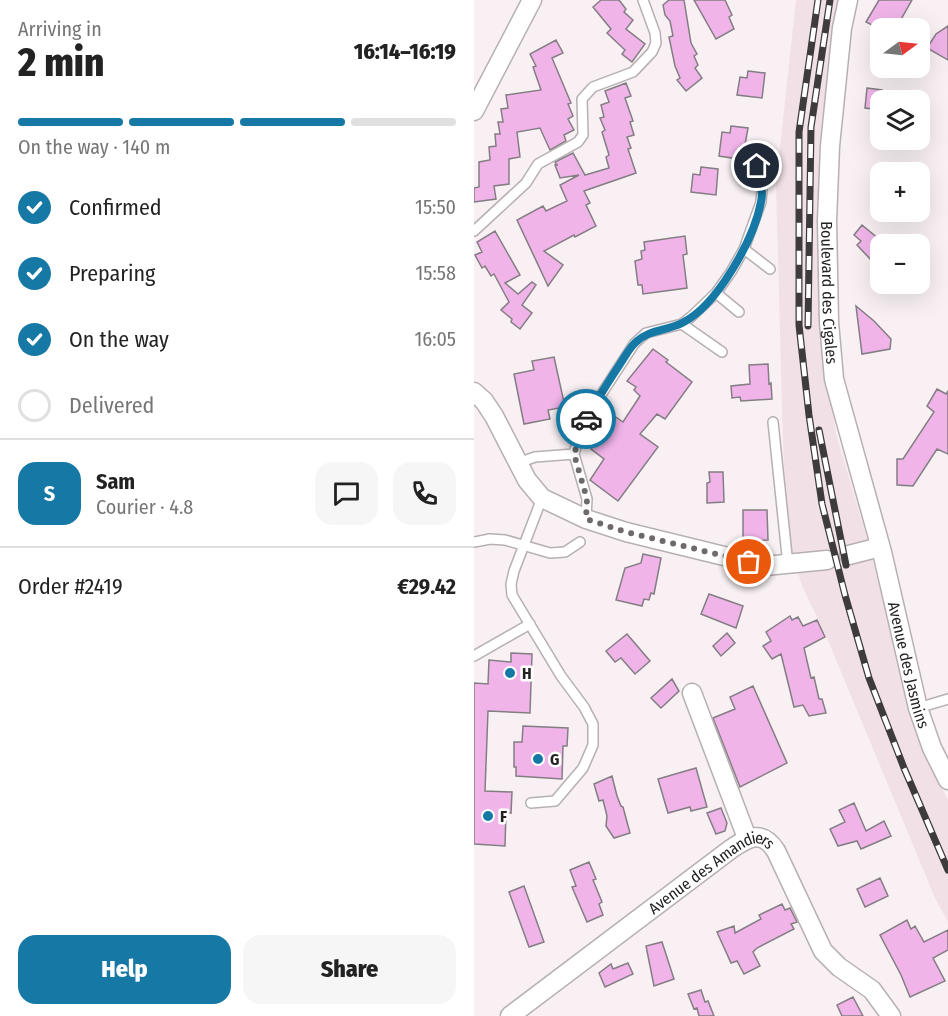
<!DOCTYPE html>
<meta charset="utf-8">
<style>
:root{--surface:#fff;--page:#f6f6f6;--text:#222;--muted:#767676;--line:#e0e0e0;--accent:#1678a4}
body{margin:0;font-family:"Fira Sans Condensed",sans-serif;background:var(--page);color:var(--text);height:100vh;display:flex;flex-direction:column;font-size:22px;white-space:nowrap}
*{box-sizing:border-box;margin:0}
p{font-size:20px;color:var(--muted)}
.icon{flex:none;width:33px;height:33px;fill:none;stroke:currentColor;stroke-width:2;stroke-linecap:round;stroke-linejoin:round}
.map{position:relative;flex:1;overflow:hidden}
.panel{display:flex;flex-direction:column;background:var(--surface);width:474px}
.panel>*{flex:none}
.needle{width:39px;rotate:75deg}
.fabs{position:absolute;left:396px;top:18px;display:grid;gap:12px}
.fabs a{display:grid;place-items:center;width:60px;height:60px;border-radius:12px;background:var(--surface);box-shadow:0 6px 24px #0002;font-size:30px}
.pin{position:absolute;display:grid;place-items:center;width:51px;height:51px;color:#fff;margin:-26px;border:3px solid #fff;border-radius:50%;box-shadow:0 2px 6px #0007}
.courier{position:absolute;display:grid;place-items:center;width:60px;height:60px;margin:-30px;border:4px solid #1678a4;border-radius:50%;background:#fff;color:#222;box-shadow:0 2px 8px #0007}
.head em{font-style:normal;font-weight:800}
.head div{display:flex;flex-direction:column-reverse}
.head{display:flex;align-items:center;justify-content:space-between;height:102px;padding:0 18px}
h1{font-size:39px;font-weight:800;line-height:45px}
.bar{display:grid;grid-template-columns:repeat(4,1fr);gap:9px 6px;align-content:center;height:72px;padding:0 18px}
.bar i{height:8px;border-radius:4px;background:var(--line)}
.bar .selected{background:var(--accent)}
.bar p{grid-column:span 4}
.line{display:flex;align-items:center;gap:15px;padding:0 18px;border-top:2px solid var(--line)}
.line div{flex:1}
.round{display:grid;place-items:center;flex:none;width:63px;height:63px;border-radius:18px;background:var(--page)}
ol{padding:0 18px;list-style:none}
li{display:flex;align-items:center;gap:18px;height:66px}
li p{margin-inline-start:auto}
li .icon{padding:6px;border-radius:50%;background:var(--accent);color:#fff;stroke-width:4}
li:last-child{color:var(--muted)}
li i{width:33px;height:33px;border:3px solid var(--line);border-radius:50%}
.primary-button{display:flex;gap:12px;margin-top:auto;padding:12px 18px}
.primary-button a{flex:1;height:69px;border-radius:18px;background:var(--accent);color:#fff;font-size:24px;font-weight:800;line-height:69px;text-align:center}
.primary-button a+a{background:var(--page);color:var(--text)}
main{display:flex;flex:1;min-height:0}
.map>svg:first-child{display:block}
.built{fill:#f1e1e7}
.building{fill:#f0b4e9;stroke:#837e83;stroke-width:1.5}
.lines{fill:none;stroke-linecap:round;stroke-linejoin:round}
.service-casing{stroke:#b7b0b3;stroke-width:12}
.minor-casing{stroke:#b7b0b3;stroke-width:21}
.service{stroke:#fff;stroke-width:9}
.minor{stroke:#fff;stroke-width:18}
.rail-casing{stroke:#3d3b3c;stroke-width:7}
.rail{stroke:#fff;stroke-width:4.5;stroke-dasharray:14;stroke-linecap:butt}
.done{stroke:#6e6a6c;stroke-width:6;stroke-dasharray:0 10.8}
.route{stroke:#1678a4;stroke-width:8}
.poi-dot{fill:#1678a4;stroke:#fff;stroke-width:2}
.labels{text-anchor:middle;stroke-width:5;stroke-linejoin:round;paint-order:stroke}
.street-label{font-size:16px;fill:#242223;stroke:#fff}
.poi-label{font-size:16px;font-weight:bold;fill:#242223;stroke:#fff;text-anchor:start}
</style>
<main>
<section class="panel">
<div class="head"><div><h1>2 min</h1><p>Arriving in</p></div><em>16:14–16:19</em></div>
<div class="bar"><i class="selected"></i><i class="selected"></i><i class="selected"></i><i></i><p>On the way · 140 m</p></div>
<ol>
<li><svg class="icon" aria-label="check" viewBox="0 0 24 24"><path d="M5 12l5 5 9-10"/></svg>Confirmed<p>15:50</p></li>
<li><svg class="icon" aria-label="check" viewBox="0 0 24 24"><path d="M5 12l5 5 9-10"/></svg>Preparing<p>15:58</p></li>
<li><svg class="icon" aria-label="check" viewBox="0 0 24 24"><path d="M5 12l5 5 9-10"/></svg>On the way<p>16:05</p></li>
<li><i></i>Delivered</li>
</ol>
<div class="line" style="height:108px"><b class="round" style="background:var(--accent);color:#fff">S</b><div><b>Sam</b><p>Courier · 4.8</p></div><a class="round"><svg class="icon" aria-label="chat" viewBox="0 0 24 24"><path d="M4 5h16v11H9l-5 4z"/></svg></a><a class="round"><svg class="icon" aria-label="phone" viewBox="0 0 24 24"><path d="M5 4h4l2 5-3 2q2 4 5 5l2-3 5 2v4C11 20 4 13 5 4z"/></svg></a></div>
<div class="line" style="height:78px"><div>Order #2419</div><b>€29.42</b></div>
<div class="primary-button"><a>Help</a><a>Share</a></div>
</section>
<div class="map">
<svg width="474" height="1016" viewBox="0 0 474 1016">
<rect width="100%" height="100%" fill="#f8f0f3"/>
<path class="built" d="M322,0H364L349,134L347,324L362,434L392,535L432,689L451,753L474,800V922L461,898L353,638L329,588L314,545L309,445L302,184Z"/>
<path class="building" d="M127,0H145L152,9L150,12L159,20L152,29L171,44L158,62L148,54L151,50L133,33L137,29L119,7Z
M195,0H210L217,43L223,54L220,56L224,65L221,68L228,78L212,91L203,80L206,78L201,66L195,37L199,36L196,21L191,15L189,5Z
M220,0H251L258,15L255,17L260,29L242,39Z
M405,0H438L422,28H404L392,22Z
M474,26V60L453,48L462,34Z
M82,40L89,53L78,58L97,103L94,104L99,116L94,119L100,130L90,135L92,141L76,150L66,128L43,132L46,157L35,159V184L20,186L22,199L0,202V188L5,187V162L16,160L15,147L22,146L21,134H26L24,122H29L27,109L34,108L32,95L67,90L59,67L62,66L56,54Z
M274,71L291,73L288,98L263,95L266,77L273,78Z
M152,83L157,96L151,98L159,121L156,122L160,135L153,137L157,148L154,149L162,173L110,191L116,203L112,205L122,226L101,237L100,235L70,251L89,265L74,286L43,220L69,206L72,211L93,201L86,185L105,175L86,178L81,165H83L81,162L99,153L111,175L135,168L132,157L135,155L128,132L131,130L126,118L130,117L127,105L135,102L131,91Z
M393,88L408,90L406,110L391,108Z
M257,126L274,128L271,145L279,147L277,161L245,156L248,132L256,133Z
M227,167L244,169L242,195L217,192L219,174L226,175Z
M388,225L411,244H406V250L397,260L383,245L387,241L380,235Z
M21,231L46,275L31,283L44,294L58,282L62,285L48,305L58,313L46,329L37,322L38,319L27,310L35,302L20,274L17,276L11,266L8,268L1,255L8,252L3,242Z
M211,236L213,254L209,255L213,288L169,294L168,285H164L161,261L168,259L167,251L171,250L170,242Z
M382,306L400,321L417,339L416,349L388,354Z
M179,349L194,360L192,362L218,382L191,419L183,414L166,434L184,447L144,501L116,480L130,459L117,449L124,439L116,433L133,411L149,422L166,396L160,390L162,387L153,381Z
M80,357L91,407L74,410L76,419L50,424L40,374L60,370L58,361Z
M294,364L295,384L297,383L298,399L267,401L266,397L258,398L257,386L276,384L275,365Z
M463,389L472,394L474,391V454L463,449L439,486L423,485V459H429L460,412L453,406Z
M235,472H249L250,502L233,503V483L236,482Z
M269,510H293L294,540L269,541Z
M169,554L187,558L180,594L177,593L175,600L170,599L168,606L142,600L151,568L167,563Z
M235,594L269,606L262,628L227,614Z
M316,616L318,620L324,617L329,626L343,620L351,637L330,648L337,678L340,677L345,699H348L352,713L335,716L329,705L320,707L307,654L298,659L289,646L297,641L292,632Z
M253,633L261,643L247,656L239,646Z
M153,634L176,661L161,674L147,658L141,662L132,651Z
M37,653L58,654L56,713L14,711L11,791L38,792L37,813L32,812L31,846L0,844V683L14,684L15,660L37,662Z
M198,679L205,691L187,708L177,698Z
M279,686L313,763L266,787L239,718L261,709L256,697Z
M49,726L94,728L93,746H89L88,779L42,776V767H40V742H48Z
M222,768L233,807L217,811L216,807L194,813L184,779Z
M138,776L143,796L147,806L149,807L156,833L140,838L132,826L133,816L129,800L125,801L120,784Z
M380,803L392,831L410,821L417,836L387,849L383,841L364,846L356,829L371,822L365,810Z
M247,808L253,823L251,831L242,834L233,813Z
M115,862L122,879L119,880L128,902L125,904L129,915L113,922L98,887L102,886L96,870Z
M406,878L414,896L391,907L383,889Z
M50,886L70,942L55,947L35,892Z
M308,904L311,910L316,908L323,922L317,924L320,929L283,948L279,952L286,966L270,974L263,961L257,963L243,932L260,926L261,933L287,919L285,915Z
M433,920L437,929L441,926L450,942L474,930V950L459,958L471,981L436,997L427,975L406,935Z
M188,942L200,979L180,986L172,946Z
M154,963L159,974L131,987L125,973L137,964L139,969Z
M227,990L231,1002L234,1001L240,1016H225L223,1008L220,1009L214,994Z
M379,997L389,1016H368L363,1005Z"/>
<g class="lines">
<g class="service-casing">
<path id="service" d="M0,231L52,183L64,164L104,142L109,135L108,99L119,87L159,72L178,52L182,43L181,33L169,0
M270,249L296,269
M242,293L265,312
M208,324L248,352
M299,422L314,565
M44,463L61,457L100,454
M112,519L113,499L100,454L108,424L160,344L172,333L208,324L218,316L242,293L257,272L270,249L287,202L288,189L283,166
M0,542L16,539L31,540L76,553L91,552L106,542
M0,656L56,624
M444,708L474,699
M57,803L81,801L109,768L119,745V724L110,707L87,676L38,595L37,584L40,571L68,498"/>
</g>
<g class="minor-casing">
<g id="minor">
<path id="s1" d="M374,0L368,28L356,146L353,221L355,322L360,379L408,552L444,708L458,748L474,780"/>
<path d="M0,111L58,0"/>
<path d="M0,392L10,401L20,416L53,480L68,498L112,519L152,532L291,566L353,560"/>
<path d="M375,555L406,547"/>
<path d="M218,693L273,838"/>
<path id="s2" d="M36,1016L257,849C275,837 288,829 302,851L349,951L365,967L398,990L417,1016"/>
</g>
</g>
<use href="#service" class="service"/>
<use href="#minor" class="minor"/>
<g class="rail-casing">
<path id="rail" d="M344,0L325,132V325L335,415L348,504L371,595L395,678L430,768L474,870
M334,326L337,127L356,0
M345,430L372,565"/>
</g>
<use href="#rail" class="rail"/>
</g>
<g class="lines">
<path class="done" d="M112,419L100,454L113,499L112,519L152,532L275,562"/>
<path class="route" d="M112,419C123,400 134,382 146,364C151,357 155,348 162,342C176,329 192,331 208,323C243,306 280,239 287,202C290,190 285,178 283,166"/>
</g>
<g class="poi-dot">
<circle cx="36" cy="673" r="6"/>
<circle cx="64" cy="759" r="6"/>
<circle cx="14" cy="816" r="6"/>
</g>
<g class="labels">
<g class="street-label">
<text dy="6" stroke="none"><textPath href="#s1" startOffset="294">Boulevard des Cigales</textPath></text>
<text dy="6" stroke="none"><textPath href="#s1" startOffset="676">Avenue des Jasmins</textPath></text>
<text dy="6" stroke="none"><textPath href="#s2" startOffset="250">Avenue des Amandiers</textPath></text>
</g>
<g class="poi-label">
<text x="48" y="679">H</text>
<text x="76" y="765">G</text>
<text x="26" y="822">F</text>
</g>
</g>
</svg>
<div class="fabs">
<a><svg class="needle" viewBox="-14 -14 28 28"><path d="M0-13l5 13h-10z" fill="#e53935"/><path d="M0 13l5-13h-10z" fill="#767676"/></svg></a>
<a><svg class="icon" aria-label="layers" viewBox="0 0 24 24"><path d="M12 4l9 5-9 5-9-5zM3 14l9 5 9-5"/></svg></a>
<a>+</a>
<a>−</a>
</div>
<div class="pin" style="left:275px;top:562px;background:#ea580c"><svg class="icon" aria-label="bag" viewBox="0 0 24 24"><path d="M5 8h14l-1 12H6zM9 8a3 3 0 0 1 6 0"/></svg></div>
<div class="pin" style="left:283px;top:166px;background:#1f2937"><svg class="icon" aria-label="home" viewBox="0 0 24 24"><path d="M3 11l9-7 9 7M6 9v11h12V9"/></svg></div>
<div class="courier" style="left:112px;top:419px"><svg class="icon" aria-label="car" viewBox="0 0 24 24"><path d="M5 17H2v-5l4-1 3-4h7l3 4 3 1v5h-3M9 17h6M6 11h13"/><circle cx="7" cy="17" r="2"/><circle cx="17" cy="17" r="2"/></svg></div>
</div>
</main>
